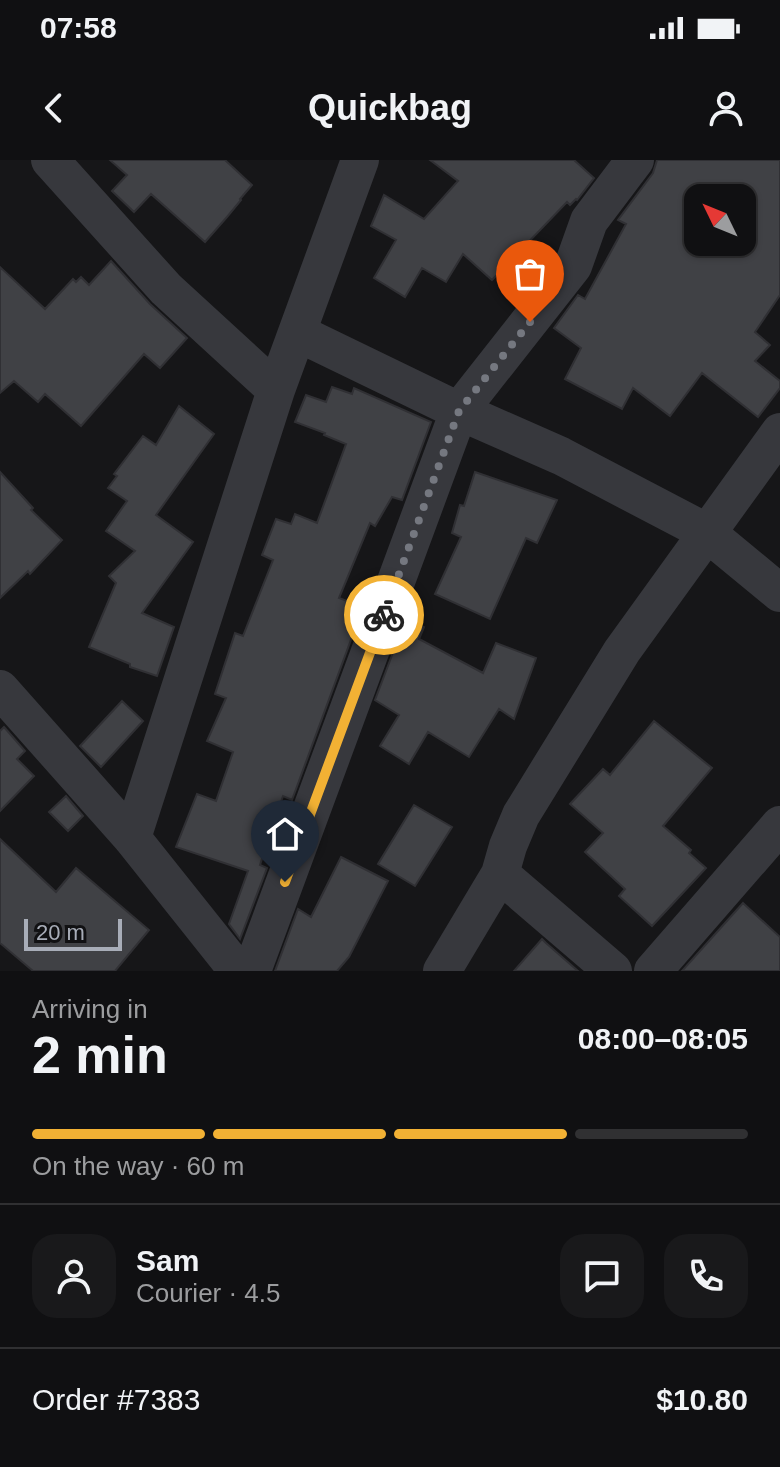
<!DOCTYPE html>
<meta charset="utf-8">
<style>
:root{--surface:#101012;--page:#19191b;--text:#f1f3f6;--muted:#9c9d9f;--line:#303032;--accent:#f2b134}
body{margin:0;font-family:Arial,sans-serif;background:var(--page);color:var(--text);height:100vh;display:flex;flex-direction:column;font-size:30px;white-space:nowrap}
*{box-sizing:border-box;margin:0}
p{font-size:26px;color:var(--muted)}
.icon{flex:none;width:44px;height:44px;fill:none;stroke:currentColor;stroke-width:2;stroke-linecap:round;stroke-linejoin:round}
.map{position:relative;height:811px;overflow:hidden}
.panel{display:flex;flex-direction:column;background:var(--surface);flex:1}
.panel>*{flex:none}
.needle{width:52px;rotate:313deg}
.buttons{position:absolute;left:684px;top:24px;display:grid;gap:16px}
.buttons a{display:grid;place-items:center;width:72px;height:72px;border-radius:16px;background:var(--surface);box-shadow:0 2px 6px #0004,0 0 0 2px var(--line);font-size:40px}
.scale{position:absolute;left:24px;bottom:20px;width:98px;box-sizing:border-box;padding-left:8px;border:4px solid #a8adb8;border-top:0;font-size:22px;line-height:28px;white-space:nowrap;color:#a8adb8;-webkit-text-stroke:6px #111113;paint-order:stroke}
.pin{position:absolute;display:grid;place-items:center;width:68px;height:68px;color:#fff;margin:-82px -34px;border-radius:50% 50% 50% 0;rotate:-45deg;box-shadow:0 0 8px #0007}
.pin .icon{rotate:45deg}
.courier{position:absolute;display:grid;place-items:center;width:80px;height:80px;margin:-40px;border:6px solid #f2b134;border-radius:50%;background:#fff;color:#222;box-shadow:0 2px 10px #0007}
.overview em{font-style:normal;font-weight:700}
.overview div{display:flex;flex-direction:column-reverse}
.overview{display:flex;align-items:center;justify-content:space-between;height:136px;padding:0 32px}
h1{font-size:52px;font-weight:700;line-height:60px}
.bar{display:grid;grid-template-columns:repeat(4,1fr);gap:12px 8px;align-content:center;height:96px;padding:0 32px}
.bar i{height:10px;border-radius:6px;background:var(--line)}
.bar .selected{background:var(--accent)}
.bar p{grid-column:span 4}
.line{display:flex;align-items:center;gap:20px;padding:0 32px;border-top:2px solid var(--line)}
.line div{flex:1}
.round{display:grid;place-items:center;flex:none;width:84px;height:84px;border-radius:24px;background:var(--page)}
.status{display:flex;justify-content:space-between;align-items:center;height:56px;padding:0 40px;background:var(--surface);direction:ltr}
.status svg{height:22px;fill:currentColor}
header{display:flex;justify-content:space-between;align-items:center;height:104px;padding:0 32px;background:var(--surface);font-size:36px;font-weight:700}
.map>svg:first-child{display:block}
.building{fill:#404145;stroke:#303034;stroke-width:2;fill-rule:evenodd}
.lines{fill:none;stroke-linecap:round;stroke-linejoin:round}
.minor{stroke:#37383d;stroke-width:38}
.done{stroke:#757880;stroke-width:8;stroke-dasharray:0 14.4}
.route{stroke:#f2b134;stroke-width:10}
</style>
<div class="status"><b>07:58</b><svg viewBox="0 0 49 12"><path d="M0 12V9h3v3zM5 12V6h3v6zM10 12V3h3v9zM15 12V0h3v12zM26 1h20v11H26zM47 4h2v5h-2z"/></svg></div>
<header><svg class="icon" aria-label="back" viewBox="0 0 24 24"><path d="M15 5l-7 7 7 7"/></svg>Quickbag<svg class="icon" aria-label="person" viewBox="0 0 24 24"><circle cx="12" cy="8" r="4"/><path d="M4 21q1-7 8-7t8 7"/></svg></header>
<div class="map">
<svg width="780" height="811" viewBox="0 0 780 811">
<rect width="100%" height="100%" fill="#161618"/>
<path class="building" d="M110,0H225L252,25L240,39L241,40L227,57L205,82L151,34L134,52L112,31L127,15Z
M430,0H574L594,18L577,40L576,39L570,45L567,42L492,120L463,94L446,122L422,108L405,137L374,118L396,80L371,66L384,35L424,59L458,21Z
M657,0H780V135L755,172L770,185L755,201L780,221V228L758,257L702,213L670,256L633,228L622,249L565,219L581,188L554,168L578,135L585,139L626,64L618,60L653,13ZM698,38H742V82H698Z
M111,101L150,144L187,178L160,208L144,194L81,266L45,234L38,242L14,221L0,233V107L45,149L73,119L76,122L81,117L89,125Z
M332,227L352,234L354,228L431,262L402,340L392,337L375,366L370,363L339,438L363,447L292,640L283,636L260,705L267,708L240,779L229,764L248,711L176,687L197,634L216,641L233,592L207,581L226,538L215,534L235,473L243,476L273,400L262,395L276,359L291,364L295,354L317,363L346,284L324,275L325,273L295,262L306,235L326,242Z
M179,246L214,274L156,355L193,382L142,453L174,467L157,516L130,507V504L89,487L116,423L109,416L135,391L106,371L127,341L108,328L117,316L114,314L143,276L156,285Z
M0,312L33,348L31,350L62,380L30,414L28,411L0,438Z
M475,312L557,340L537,383L526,378L490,459L435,434L461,377L452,373L460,345L464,346Z
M405,461L424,467L419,479L483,513L496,483L536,498L514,559L499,549L469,597L428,572L409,604L380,586L399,555L375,540Z
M122,541L143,561L101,607L80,586Z
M654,561L712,608L663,666L691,690L689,693L706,708L652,766L619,736L625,729L585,692L603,673L570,644L603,609L610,615Z
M4,567L25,591L17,599L34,616L0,651V571Z
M66,636L83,656L68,671L49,652Z
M414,645L452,667L415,726L378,704Z
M0,679L56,732L76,708L149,770L115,811H33L0,783Z
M341,697L388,721L349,797L337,811H275L298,749L311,757Z
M743,743L780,777V811H682Z
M542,779L546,783L578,811H514Z"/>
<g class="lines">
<path class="minor" d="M50,0L166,129L276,230
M298,173L459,251L561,296L706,372L780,433
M0,529L132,678L238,811
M132,678L276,230L360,0
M500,714L613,811
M252,811L459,251L573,106L589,61L635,0
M442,811L500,714L508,686L521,655L622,491L780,272
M653,811L780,665"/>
</g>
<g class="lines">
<path class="done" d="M384,455L459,251L530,162"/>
<path class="route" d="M285,722L384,455"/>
</g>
</svg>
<div class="buttons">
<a><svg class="needle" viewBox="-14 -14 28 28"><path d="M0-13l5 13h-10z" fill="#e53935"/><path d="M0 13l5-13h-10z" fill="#9c9d9f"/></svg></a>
</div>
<div class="scale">20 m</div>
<div class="pin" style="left:530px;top:162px;background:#ea580c"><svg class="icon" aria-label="bag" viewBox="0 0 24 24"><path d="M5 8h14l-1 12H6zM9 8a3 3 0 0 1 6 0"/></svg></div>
<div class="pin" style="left:285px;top:722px;background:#1f2937"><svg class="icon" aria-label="home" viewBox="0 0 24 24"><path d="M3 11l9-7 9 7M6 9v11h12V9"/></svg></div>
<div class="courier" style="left:384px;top:455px"><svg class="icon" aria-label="bike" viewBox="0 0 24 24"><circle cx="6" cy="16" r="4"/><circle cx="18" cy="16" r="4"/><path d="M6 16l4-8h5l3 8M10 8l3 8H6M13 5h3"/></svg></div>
</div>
<section class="panel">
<div class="overview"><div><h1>2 min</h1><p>Arriving in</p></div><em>08:00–08:05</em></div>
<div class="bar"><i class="selected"></i><i class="selected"></i><i class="selected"></i><i></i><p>On the way · 60 m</p></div>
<div class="line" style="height:144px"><a class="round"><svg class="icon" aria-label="person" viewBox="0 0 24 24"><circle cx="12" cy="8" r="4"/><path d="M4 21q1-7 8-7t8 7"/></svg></a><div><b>Sam</b><p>Courier · 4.5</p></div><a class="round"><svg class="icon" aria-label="chat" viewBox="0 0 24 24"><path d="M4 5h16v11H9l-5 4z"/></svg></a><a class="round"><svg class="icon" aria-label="phone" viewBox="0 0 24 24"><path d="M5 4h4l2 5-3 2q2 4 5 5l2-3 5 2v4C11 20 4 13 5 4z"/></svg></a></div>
<div class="line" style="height:104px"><div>Order #7383</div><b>$10.80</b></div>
</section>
